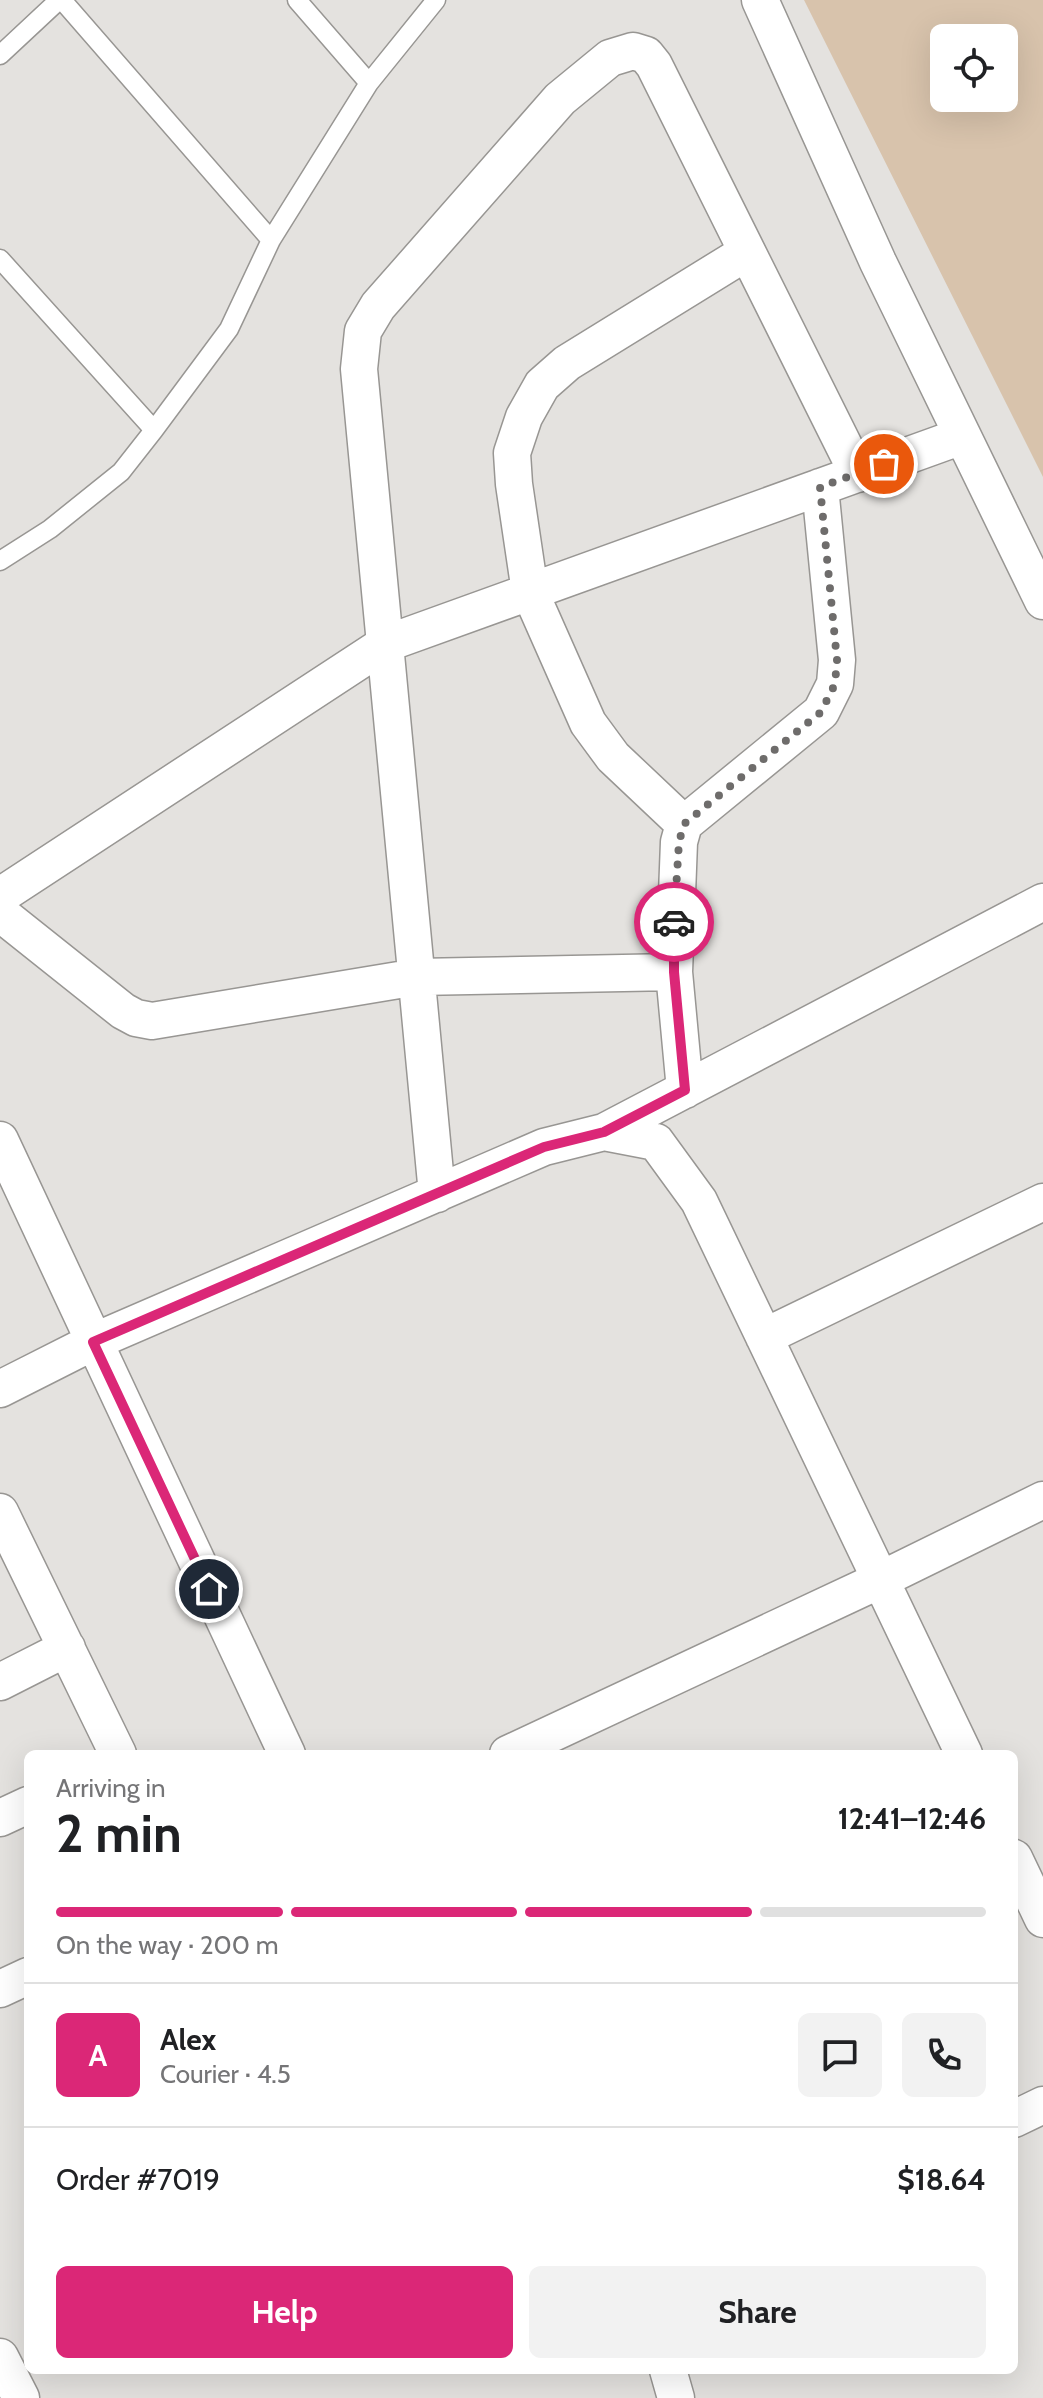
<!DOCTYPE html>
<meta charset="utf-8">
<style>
:root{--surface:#fff;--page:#f2f2f2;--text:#202124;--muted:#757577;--line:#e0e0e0;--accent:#db2777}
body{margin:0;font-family:Cabin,sans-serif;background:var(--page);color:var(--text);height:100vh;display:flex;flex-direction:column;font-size:30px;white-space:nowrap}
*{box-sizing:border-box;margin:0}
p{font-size:26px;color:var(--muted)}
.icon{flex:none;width:44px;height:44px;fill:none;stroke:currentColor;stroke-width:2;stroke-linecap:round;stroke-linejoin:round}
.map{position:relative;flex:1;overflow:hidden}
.side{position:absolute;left:24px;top:1750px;width:994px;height:624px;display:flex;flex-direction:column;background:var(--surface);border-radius:12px;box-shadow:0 8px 32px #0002}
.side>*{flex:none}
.tools{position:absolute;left:930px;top:24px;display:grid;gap:16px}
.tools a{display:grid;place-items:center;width:88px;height:88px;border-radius:12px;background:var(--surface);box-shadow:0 8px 32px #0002;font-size:40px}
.pin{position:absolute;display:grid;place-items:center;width:68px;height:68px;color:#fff;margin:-34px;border:4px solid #fff;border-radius:50%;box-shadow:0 2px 8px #0007}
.courier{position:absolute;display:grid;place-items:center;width:80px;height:80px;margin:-40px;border:6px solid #db2777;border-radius:50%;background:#fff;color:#222;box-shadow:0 2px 10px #0007}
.overview em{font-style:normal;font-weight:700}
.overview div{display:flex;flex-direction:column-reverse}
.overview{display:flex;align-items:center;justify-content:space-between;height:136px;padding:0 32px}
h1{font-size:52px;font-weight:700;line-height:60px}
.bar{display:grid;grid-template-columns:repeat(4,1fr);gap:12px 8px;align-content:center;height:96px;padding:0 32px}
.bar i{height:10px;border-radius:6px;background:var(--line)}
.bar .current{background:var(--accent)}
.bar p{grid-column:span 4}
.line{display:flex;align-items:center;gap:20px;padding:0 32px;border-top:2px solid var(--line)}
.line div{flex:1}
.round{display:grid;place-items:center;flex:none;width:84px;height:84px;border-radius:12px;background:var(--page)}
.cta{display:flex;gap:16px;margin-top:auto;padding:16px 32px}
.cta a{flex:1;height:92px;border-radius:12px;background:var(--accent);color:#fff;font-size:32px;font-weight:700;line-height:92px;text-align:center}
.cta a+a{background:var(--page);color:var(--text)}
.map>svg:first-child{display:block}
.green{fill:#d8c3ac;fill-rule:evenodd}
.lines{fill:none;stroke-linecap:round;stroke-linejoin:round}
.service-casing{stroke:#989693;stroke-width:21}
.minor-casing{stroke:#989693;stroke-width:39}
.service{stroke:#fff;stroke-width:18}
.minor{stroke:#fff;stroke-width:36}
.done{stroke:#6e6c6b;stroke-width:8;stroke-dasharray:0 14.4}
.route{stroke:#db2777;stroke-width:10}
</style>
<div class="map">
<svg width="1043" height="2398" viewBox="0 0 1043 2398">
<rect width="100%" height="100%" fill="#e4e2df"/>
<path class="green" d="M804,0H1043V477ZM944,38H1004V98H944Z"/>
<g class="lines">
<g class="service-casing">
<path id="service" d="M62,0L271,240
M297,0L369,83
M0,55L59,0
M0,259L154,430
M0,561L50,529L121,472L154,430L229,329L271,240L369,83L436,0"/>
</g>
<g class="minor-casing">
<path id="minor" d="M760,0L878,262L1043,601
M684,824L613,757L588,723L530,592L514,484L512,453L524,417L542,385L567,363L747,252
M0,896L385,644L962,436
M0,913L123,1011L136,1018L152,1021L417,977L674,972
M685,1090L674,972L679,842L684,824L821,712L835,684L837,660L820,487
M604,1132L1043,902
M0,1140L287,1754
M437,1194L359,369L363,331L378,306L560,99L610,58L633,51L646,55L654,65L858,474
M764,1337L1043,1202
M0,1389L93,1342L544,1147L604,1132L656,1142L699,1201L964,1754
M0,1512L118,1754
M0,1682L67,1648
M508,1754L880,1580L1043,1500
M0,1818L28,1805
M1014,1858L1043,1919
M0,1989L28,1976
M1014,2119L1043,2105
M0,2357L21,2398
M668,2370L676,2398"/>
</g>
<use href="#service" class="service"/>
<use href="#minor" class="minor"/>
</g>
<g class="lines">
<path class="done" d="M674,922L679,842L684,824L821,712L835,684L837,660L820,487L884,464"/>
<path class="route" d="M209,1589L93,1342L544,1147L604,1132L685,1090L674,972V922"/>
</g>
</svg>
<div class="tools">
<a><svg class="icon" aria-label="locate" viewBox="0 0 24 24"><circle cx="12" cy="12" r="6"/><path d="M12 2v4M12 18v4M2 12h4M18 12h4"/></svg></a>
</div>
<div class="pin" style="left:884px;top:464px;background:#ea580c"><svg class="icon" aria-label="bag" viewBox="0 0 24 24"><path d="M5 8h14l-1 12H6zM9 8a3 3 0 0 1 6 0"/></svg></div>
<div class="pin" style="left:209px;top:1589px;background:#1f2937"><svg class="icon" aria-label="home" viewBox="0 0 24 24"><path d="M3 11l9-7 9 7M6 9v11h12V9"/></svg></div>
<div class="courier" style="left:674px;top:922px"><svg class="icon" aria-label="car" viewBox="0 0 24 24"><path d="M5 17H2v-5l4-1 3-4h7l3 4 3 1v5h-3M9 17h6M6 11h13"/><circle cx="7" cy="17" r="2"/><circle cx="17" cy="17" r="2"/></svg></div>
<section class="side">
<div class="overview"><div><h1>2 min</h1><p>Arriving in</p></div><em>12:41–12:46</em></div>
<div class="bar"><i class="current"></i><i class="current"></i><i class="current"></i><i></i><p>On the way · 200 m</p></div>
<div class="line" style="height:144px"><b class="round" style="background:var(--accent);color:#fff">A</b><div><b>Alex</b><p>Courier · 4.5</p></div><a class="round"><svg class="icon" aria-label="chat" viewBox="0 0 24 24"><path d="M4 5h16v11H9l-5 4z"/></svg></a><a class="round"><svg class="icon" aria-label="phone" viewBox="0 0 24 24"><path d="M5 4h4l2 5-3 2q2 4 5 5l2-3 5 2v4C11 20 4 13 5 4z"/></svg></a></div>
<div class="line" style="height:104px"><div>Order #7019</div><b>$18.64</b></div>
<div class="cta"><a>Help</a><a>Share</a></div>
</section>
</div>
